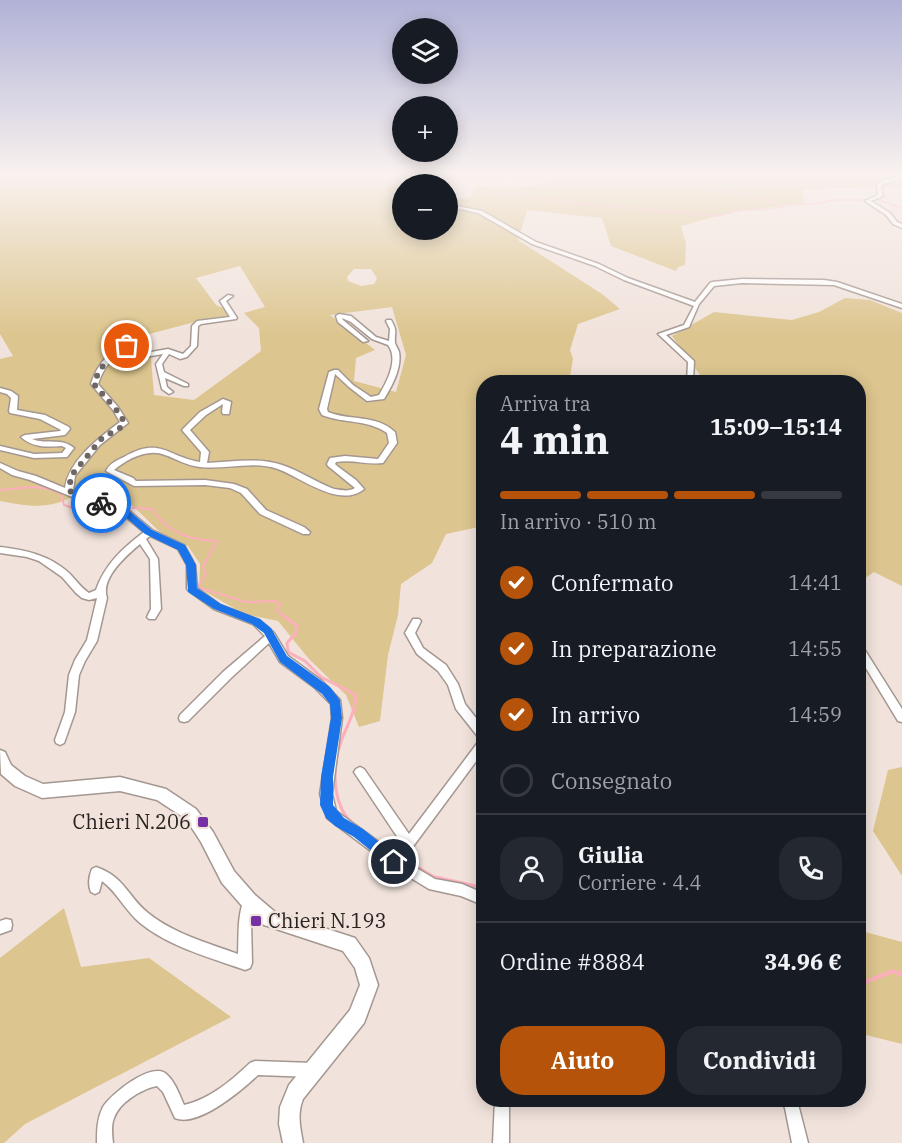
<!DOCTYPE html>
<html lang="it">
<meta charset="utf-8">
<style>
:root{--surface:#171b24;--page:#242831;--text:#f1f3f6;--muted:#9ea1a6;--line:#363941;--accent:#b45309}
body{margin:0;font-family:"IBM Plex Serif",serif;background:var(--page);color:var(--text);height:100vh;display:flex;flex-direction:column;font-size:22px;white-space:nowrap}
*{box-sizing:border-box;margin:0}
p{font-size:20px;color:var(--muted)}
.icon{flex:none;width:33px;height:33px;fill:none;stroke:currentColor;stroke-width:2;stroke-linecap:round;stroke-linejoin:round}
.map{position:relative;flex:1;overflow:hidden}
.drawer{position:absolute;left:476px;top:375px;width:390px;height:732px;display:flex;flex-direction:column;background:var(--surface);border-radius:24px;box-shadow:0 3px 15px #0003}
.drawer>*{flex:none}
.buttons{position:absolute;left:392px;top:18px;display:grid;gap:12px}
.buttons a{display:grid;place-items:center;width:66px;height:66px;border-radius:50%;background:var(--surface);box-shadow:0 3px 15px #0003;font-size:30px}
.pin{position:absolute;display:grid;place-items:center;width:51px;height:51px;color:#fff;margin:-26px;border:3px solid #fff;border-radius:50%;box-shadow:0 2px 6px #0007}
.courier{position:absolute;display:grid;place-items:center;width:60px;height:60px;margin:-30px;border:4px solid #1a73e8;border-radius:50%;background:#fff;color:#222;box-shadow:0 2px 8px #0007}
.overview em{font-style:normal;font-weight:800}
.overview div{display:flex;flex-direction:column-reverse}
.overview{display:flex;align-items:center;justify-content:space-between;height:102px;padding:0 24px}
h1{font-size:39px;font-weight:800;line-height:45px}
.bar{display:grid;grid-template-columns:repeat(4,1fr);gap:9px 6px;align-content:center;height:72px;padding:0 24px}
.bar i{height:8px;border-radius:4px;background:var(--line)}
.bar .current{background:var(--accent)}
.bar p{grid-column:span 4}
.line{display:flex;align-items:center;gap:15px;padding:0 24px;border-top:2px solid var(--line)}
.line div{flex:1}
.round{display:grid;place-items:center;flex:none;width:63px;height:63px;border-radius:24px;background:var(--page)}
ol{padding:0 24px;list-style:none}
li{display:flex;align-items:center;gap:18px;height:66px}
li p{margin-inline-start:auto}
li .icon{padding:6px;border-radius:50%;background:var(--accent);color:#fff;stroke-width:4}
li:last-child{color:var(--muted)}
li i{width:33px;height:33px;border:3px solid var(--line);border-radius:50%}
.primary-button{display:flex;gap:12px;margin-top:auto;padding:12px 24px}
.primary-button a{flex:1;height:69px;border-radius:24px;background:var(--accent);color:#fff;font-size:24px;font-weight:800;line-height:69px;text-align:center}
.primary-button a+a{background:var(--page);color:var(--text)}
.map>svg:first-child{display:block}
.green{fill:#dcc58e;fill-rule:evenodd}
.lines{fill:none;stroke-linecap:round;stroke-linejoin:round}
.stream-far3{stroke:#feafbd;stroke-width:1.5}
.stream-far2{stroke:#feafbd;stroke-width:2}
.stream-far1{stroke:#feafbd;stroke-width:3}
.stream{stroke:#feafbd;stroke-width:4}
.street-casing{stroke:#a49791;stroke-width:3}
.secondary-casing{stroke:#a49791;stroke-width:3}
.street{fill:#fff;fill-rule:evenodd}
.secondary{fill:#fff;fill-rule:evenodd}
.route{fill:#1a73e8}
.done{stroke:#6e6662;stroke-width:6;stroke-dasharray:0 10.8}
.poi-dot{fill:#7530a4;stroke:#f1e3dc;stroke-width:2}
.labels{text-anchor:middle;stroke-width:4.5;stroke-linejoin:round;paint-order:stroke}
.near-poi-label{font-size:20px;fill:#282321;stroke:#f1e3dc;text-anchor:end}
</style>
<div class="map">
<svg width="902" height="1143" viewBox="0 0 902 1143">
<rect width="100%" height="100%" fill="#f1e3dc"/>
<path class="green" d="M0,176H415L397,182L402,186V230H447V205L452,200L471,197L474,188L481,186L507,189L547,183L526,176H902V187L802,189L804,203L732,212L681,226L686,244L685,265L678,267L676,271L611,246L602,218L527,210L518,240L602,294L620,309L578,324L570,350L573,359L569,382H483V526L446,534L432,563L401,584L398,615L388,655L380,721L359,727L346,695L309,659L278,621L244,614L199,588L200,564L188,546L161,533L133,506L79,493C51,510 31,507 0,501V359L13,356L0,334ZM240,266L265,307L244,313L259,328L261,351L194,400L154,395L149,334L199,321L231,317L225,309L216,305L196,278ZM354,269H371L377,278L374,284L361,286L348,281L347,277ZM392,307L406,355L396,392L354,381L356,358L375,350L330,315Z
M845,298L870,300L902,313V586L874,572L858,583V382H705L672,336L714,312L792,320L819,312Z
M902,767V876L873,831L888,770Z
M64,908L81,967L149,958L231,1017L25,1124L4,1143H0V958Z
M858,930L902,942V1044L858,1033Z"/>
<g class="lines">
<path class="stream-far3" d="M462,176H475
M554,176L626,184L666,181L758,197L782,205L814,204L835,200H880L902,208
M644,176L664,181
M487,195H520L564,202L718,216L741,210L769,209L785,206"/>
<path class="stream-far2" d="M0,490C21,488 42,483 61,494L64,505L103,518L118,516
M133,508L152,509C169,533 188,540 217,541L203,566L206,575L198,586L200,588L246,602L274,601L280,604L277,611L287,618"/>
<path class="stream-far1" d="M285,617L297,626L296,633L287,643L288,652L305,661L321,677L356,695C355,713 348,723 342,739C332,764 331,803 352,823C363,834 378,842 391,850"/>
<path class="stream" d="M389,849L395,853
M402,858L433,877L483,888
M858,985L893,971L902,975"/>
<g class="street-casing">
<path id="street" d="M402,176H406L404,179L409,184H405L400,180Z
M902,176V178L883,184L881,186L883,196L871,201L890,213L897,222L902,224V228L893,224L886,215L865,201L878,195L877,186L879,182Z
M447,204L482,211L536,242L599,264L628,278L695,302L710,283L712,282L742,279L824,280L837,282L902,304V308L834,285L742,283L714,286L699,304L689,327L666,335L694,361L693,382H687L688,362L658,334L684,325L694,306L624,280L595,266L532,244L478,213L447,206Z
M228,295L233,296L226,301L237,318L236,319L201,324L198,326L197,346L187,357L180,359L169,354L162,364L164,372L188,384V386H184L165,378L167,387L173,392L169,394L162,389L156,364L163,354L139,358L128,352L126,349C112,356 103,369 98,384L118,407L128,423L100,445L75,476L73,491L127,509L152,530L184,545L195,565L197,588L220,605L259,620L274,633L288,656L322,681L340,700L342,718L332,794L336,811L394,853L402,844L354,772L356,769L360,767L364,769L409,834L479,741L483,739L479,738L456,709L448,685L438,671L417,654L405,633L413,619H419L421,621L415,633L423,648L446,665L458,684L465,704L483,727V752L403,860L435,879L462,884L483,893V905L461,896L429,889L391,866L327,818L320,794L332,718L331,704L314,687L280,662L269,643L231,678L188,721L184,722L180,721L179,718L180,715L223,672L265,636L253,624L214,609L189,591L187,589V565L178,549L150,536L146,539L158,559L161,609L155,619H149L147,617L151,609L150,559L140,544C127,555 100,578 107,598L97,641L85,661L79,675L75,712L64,743L60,745L56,743L55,740L65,712L69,675L75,660L87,640L97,598L89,600L82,598L76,593L62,577L39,561L27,557L0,553V547C26,550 49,555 69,573C76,580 81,588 89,593L96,590C105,564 123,548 144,532L121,513L80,500L30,480L12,475L0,468V463L18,471L36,476L65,488C69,460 99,438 120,422L113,410L91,384C97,365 109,350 129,344L132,346L133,350L140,354L168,349L183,354L191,346L192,326L197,321L230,317L220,301Z
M339,314L351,316L376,337L389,341L390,329L386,321L387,320H391C398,332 394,332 395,343C396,346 398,349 399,352C402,368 392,386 384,399L367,401L349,387L335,374L327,409L328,412C350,421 376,414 395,432L397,443L383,463C367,465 352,459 336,462L335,464L337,466L356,480L364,489C340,509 302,478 278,469C253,460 226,470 200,467C187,466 177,459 165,455C148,448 127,459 114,470L133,478L136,481L205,480L234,484L247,489L266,510L304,527L310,532L309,534H303L260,514L241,493L230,488L205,485L134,486L106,471C109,464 117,460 124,457C161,436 167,457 200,462L201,452L182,430L200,412L223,399L231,402L229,414H223L222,412L223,404L206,415L190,430L209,452L207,463C232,462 258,457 282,465C300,471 316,482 334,489C342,490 348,492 355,488L328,466L327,464L330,458L345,456L378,459L389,443L387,433C367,419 345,424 322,415L319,409L329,372L334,370H338L353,385L371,397L379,395C387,382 399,359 388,345L372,339L351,322L342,318L343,320L368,341L363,342L338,322L336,316Z
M0,388L11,391L18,396L17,410L45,415L69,427L70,429L65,435L32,439C47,445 61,437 74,448L67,457L34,458L0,450V446L34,454L62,453L66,448L62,446C47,447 33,448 21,437L25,435L60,431L61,430L40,419L10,413L9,411L11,398L7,394L0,392Z
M858,643L861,644L902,709V722L898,721L858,655Z
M96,867C125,877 127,896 148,913C174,934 208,943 238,954C239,935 237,915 245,897L249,895L253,897L255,901L251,921L252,963L250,968L245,970C209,957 169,947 139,922C125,910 117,892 102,881L99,892L95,894L91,892C88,885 89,876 92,869Z
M6,919L11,920L12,925L11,930L0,934V921Z
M255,1061L313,1063L318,1065L320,1070L318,1075L313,1077L258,1075C242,1090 198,1128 175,1118L163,1092L157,1086C141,1089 119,1103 114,1118C111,1125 112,1135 113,1143H97C97,1130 97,1119 103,1107C111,1094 150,1063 165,1073C175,1081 179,1094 184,1105C210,1099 231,1081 250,1063Z
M495,1100H509V1143H493Z
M781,1100H797L808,1143H792L785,1108Z"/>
</g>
<g class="secondary-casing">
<path id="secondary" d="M0,750L5,752L11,765L25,776L43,784L120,777L166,789L196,809L213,832L234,871L255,895L275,912L355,938L369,958L378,985L364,1023L303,1099C297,1114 300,1127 303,1143H283L279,1124L280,1107L289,1085L350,1010L360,985L355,968L343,951L264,925L243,907L222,883L201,842L186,819L157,800L120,791L42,798L15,786L1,774Z"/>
</g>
<use href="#street" class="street"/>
<use href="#secondary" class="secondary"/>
</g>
<linearGradient id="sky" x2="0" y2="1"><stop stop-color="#b1b2d7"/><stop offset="0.52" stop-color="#f9f2ef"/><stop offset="1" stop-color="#f9f2ef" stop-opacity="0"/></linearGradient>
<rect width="902" height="336" fill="url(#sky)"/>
<path class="route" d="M101,500L127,509L152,530L185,545L196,565L197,588L221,604L260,619L271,628L287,656L330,687L340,700L342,718L333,777V805L344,818L363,829L399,858L401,862L399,866L394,868L390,866L354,837L335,826L326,818L320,805L321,777L331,718L330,704L322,694L280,662L264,633L252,624L214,609L188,592L186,565L178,550L145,534L121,513L98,505L96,503Z"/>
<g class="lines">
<path class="done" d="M101,503L69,491L71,476L102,438L120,428L124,423C121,412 102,395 94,384C98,369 112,352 127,346"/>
</g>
<g class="poi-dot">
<rect x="197" y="816" width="12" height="12" rx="3"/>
<rect x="250" y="915" width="12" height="12" rx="3"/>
</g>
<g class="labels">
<g class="near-poi-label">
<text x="191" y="829">Chieri N.206</text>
<text x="268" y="928" text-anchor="start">Chieri N.193</text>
</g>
</g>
</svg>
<div class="buttons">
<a><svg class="icon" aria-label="layers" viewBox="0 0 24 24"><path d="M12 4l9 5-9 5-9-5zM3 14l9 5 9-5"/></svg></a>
<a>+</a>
<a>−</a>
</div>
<div class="pin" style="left:127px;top:346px;background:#ea580c"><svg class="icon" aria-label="bag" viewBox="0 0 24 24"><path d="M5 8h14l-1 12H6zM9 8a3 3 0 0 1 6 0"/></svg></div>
<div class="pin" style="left:394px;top:862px;background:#1f2937"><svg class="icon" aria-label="home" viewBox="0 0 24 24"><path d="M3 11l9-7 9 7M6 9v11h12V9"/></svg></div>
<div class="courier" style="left:101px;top:503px"><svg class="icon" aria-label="bike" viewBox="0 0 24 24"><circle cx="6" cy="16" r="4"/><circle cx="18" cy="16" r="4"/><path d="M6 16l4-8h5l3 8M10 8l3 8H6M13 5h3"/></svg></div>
<section class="drawer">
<div class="overview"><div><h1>4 min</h1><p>Arriva tra</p></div><em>15:09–15:14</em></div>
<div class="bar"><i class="current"></i><i class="current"></i><i class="current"></i><i></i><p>In arrivo · 510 m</p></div>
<ol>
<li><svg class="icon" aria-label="check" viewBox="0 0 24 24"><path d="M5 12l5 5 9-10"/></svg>Confermato<p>14:41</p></li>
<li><svg class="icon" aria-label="check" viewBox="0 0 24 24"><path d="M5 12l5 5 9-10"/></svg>In preparazione<p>14:55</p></li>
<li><svg class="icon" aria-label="check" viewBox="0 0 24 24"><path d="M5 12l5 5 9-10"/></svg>In arrivo<p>14:59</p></li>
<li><i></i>Consegnato</li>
</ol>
<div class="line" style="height:108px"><a class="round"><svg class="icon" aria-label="person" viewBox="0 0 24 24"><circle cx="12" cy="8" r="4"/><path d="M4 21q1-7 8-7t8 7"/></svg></a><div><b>Giulia</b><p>Corriere · 4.4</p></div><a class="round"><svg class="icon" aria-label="phone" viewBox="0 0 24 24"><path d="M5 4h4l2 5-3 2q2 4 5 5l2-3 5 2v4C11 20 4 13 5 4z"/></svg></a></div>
<div class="line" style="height:78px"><div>Ordine #8884</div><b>34.96 €</b></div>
<div class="primary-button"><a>Aiuto</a><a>Condividi</a></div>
</section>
</div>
